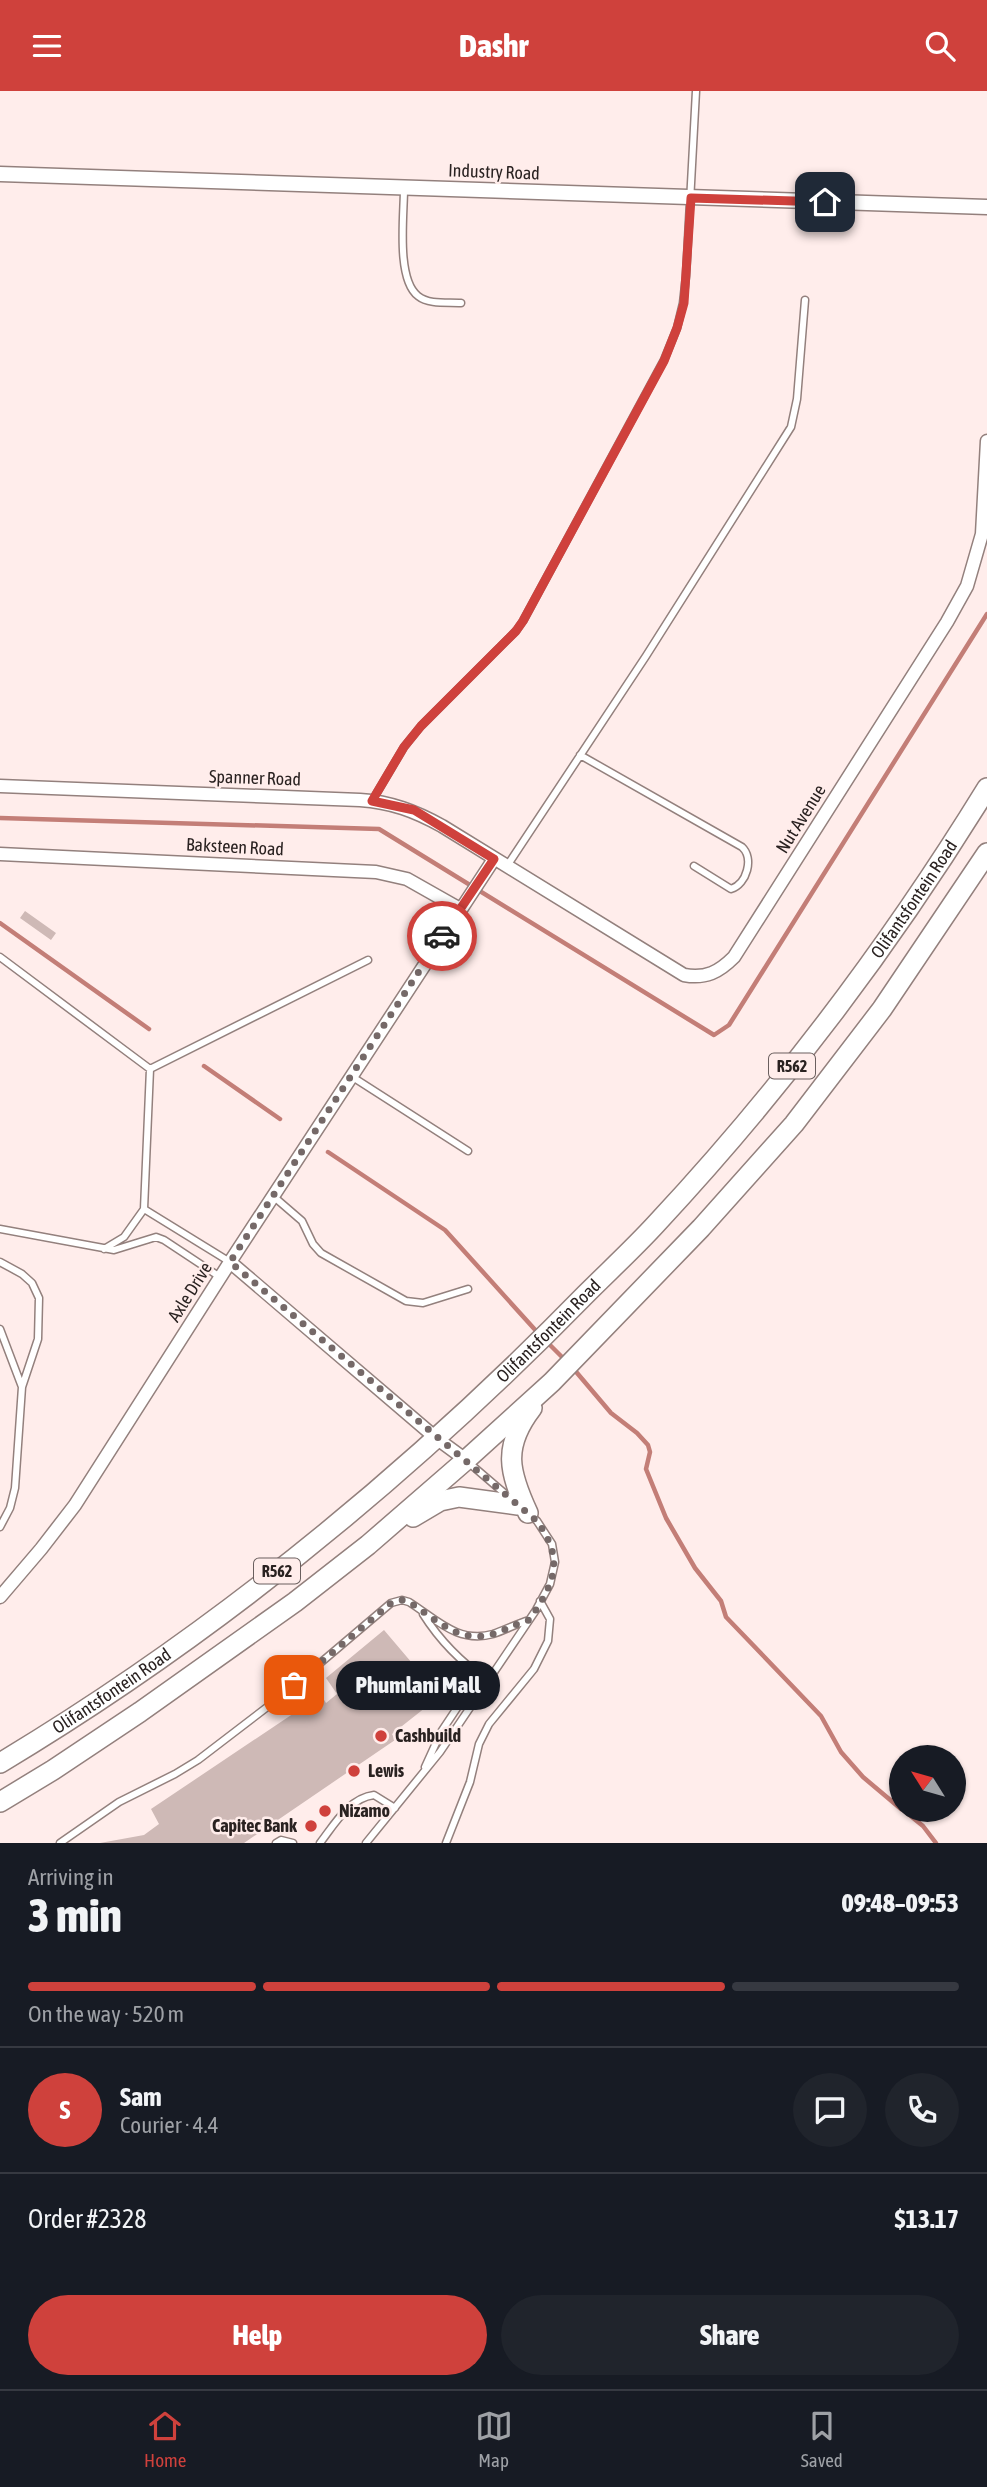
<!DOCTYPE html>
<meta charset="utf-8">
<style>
:root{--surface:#171b24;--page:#20242c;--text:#f1f3f6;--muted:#9ea1a6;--line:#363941;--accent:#cf413c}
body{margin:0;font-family:"Asap Condensed",sans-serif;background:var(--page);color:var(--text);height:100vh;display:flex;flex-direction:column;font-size:26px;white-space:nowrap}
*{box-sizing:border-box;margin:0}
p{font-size:23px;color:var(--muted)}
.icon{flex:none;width:38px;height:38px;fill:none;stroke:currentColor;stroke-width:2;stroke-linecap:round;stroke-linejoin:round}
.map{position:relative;height:1752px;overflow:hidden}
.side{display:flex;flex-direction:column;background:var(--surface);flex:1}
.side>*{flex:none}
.needle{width:46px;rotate:307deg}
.fabs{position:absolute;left:889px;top:1654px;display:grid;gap:14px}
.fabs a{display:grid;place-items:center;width:77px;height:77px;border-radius:50%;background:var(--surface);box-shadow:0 2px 5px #0004;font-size:35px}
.pin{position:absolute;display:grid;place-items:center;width:60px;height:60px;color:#fff;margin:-30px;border-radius:14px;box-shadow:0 4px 10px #0006}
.courier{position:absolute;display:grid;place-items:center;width:70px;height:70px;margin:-35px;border:5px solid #cf413c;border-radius:50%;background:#fff;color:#222;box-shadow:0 2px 9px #0007}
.bubble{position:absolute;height:49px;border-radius:24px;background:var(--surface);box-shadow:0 2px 5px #0004;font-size:23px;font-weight:800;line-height:49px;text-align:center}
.head em{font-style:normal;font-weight:800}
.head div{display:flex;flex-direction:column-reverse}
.head{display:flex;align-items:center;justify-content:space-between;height:119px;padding:0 28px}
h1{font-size:46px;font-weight:800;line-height:52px}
.bar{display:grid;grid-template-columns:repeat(4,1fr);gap:10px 7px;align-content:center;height:84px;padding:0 28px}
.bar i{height:9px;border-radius:5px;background:var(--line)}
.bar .on{background:var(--accent)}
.bar p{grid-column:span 4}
.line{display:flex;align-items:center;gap:18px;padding:0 28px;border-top:2px solid var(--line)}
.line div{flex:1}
.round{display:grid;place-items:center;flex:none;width:74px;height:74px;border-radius:37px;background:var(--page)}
.action{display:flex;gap:14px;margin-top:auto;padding:14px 28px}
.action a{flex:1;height:80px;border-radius:42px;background:var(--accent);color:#fff;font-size:28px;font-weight:800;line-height:80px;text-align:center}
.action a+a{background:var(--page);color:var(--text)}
header{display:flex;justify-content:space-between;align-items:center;height:91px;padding:0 28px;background:var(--accent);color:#fff;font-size:32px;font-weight:800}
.tab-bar{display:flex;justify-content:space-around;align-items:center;height:98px;border-top:2px solid var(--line);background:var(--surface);font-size:19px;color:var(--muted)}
.tab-bar a{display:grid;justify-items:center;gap:4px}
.tab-bar .on{color:var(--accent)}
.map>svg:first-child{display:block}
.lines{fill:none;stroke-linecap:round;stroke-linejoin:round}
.stream{stroke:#c37e77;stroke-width:4.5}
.building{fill:#ceb9b6}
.service-casing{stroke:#93807d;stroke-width:9}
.minor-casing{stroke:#93807d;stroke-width:15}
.tertiary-casing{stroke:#93807d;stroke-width:17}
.primary-casing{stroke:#93807d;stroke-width:22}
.service{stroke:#fff;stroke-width:6}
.minor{stroke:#fff;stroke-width:12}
.tertiary{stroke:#fff;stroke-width:14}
.primary{stroke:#fff;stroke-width:19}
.done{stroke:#756968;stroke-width:7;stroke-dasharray:0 12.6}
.route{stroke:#cf413c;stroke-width:9}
.poi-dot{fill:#cf413c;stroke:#ffedeb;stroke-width:2.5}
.labels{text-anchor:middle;stroke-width:5;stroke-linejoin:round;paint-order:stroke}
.shield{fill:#ffedeb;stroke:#6a5f5e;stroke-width:2}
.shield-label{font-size:16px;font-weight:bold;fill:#2a2221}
.street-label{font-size:18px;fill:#2a2221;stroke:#ffedeb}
.poi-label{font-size:18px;font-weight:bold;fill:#2a2221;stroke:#ffedeb;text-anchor:start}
</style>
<header><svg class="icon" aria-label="menu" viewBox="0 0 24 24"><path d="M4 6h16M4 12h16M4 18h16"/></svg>Dashr<svg class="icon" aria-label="search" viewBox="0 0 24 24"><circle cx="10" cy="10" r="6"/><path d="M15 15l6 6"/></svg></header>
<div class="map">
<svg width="987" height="1752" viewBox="0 0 987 1752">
<rect width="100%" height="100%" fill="#ffedeb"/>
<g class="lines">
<path class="stream" d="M0,727L379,738L714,944L729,934L987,523
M0,832L149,938
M204,975L280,1028
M328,1061L445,1139L538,1242
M547,1251L566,1270
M572,1276L611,1322L637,1342L648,1354L650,1361L646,1378L666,1427L695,1477L721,1510L726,1526L821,1625L841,1661L863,1686L901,1718
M902,1718L923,1735L936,1752"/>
</g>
<path class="building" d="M25,820L56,842L51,849L20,827Z
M384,1539L440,1605L392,1643L395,1649L244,1752H100L144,1744L159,1733L151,1718L321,1604L326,1612L337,1603L326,1587Z"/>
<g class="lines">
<g class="service-casing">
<path id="service" d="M404,98C404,124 396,188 418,205C429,214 448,211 461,212
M580,664L742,756C754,767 747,793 731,798L694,775
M372,710L404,656L421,635L516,540L523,530L664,269L677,237L683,212L686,185L696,0
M507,775L646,565L791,336L797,308L805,209
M0,866L150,978L144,1118L124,1146L104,1158
M150,978L368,869
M351,985L468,1060
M273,1105L302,1130L313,1153L321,1162L406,1210L423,1212L468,1198
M144,1118L230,1171
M0,1138L114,1159L156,1146L164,1149L220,1186
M0,1171L22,1183L32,1192L39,1207L38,1248L22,1296L15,1397L10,1417L0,1436
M0,1238L22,1296
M468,1371L510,1407
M423,1523C440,1550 462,1572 488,1590
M425,1676L441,1641L479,1584
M60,1752L119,1711L175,1683L198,1669L279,1607L391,1512L402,1509L409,1511C436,1528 458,1553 493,1543C505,1539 516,1533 529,1529
M276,1752L281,1749L293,1752
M320,1752C334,1734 349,1707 374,1704L395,1717
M366,1752L440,1661L536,1519L550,1493L555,1471L552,1453L537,1430L529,1423
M446,1752L470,1691L479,1653L489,1633L534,1578L548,1550L550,1528L540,1510"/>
</g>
<g class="minor-casing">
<path id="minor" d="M0,695L360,709C391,711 415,720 442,735L684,884C706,888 719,881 734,866L947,531L967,495L982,443L987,350
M0,763L376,781L407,788L460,818
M230,1171L436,1347L466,1369
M0,1506L41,1458L75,1414L230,1171L494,768"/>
</g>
<g class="tertiary-casing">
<path id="tertiary" d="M0,83L987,116"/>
</g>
<g class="primary-casing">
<g id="primary">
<path d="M528,1422C509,1381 502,1356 532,1317"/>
<path d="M413,1426L440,1410L459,1406L518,1414"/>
<path id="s1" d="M0,1672C215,1543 411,1382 586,1203C609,1180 634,1157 656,1133C781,999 891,853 987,697"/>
<path d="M0,1711L53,1679L140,1621L295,1511L368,1454L466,1369L552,1291L701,1137L794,1033L882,918L987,762"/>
</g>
</g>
<use href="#service" class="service"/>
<use href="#minor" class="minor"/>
<use href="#tertiary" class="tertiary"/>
<use href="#primary" class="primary"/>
</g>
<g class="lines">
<path class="done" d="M294,1594L391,1512L402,1509L409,1511C436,1528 458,1553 493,1543C505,1539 516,1533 529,1529C555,1492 565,1469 537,1430L230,1171L442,845"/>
<path class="route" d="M442,845L494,768L414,719L372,710L404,656L421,635L516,540L523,530L664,270L677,237L684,212L691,107L825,111"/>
</g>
<g class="poi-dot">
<circle cx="381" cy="1645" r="7"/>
<circle cx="354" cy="1680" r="7"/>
<circle cx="325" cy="1720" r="7"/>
<circle cx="311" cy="1735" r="7"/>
</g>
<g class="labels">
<g class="shield">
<rect x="769" y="962.5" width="46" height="25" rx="5"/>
<rect x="254" y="1467.5" width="46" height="25" rx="5"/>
</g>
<g class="shield-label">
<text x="792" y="981">R562</text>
<text x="277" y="1486">R562</text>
</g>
<g class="street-label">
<text transform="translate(494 81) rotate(2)" y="6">Industry Road</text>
<text transform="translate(255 687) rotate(2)" y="6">Spanner Road</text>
<text transform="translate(801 728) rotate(-58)" y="6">Nut Avenue</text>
<text transform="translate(235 756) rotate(3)" y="6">Baksteen Road</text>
<text dy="6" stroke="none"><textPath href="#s1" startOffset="1267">Olifantsfontein Road</textPath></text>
<text transform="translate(190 1201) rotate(-58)" y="6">Axle Drive</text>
<text dy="6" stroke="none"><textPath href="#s1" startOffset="700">Olifantsfontein Road</textPath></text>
<text dy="6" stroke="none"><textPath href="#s1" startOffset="133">Olifantsfontein Road</textPath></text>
</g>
<g class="poi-label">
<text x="395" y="1651">Cashbuild</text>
<text x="368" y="1686">Lewis</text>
<text x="339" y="1726">Nizamo</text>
<text x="297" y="1741" text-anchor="end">Capitec Bank</text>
</g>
</g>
</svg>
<div class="fabs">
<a><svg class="needle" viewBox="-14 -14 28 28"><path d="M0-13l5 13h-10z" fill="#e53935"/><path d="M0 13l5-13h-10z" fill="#9ea1a6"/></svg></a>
</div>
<div class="pin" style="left:294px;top:1594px;background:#ea580c"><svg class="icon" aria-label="bag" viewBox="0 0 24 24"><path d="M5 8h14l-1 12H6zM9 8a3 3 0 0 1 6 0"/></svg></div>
<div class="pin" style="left:825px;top:111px;background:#1f2937"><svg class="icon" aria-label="home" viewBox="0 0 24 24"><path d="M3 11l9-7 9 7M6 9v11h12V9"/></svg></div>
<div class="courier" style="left:442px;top:845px"><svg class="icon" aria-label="car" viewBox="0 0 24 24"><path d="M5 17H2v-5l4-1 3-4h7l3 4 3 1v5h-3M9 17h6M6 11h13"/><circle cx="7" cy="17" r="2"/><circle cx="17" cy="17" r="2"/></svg></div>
<div class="bubble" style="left:336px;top:1570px;width:164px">Phumlani Mall</div>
</div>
<section class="side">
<div class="head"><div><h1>3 min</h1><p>Arriving in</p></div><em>09:48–09:53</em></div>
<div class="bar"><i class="on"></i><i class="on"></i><i class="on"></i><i></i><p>On the way · 520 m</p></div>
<div class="line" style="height:126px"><b class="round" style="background:var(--accent);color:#fff">S</b><div><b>Sam</b><p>Courier · 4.4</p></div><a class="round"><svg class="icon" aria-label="chat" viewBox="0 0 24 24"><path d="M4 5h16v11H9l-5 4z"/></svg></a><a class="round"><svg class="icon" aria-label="phone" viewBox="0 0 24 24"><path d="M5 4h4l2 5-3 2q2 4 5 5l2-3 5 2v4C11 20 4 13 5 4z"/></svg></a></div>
<div class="line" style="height:91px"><div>Order #2328</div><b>$13.17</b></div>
<div class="action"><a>Help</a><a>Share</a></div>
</section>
<nav class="tab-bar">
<a class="on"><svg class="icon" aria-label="home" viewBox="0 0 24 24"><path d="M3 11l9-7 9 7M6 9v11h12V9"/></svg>Home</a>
<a><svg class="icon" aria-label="map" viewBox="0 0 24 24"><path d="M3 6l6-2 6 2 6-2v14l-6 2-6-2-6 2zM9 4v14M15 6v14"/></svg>Map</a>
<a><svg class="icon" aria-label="saved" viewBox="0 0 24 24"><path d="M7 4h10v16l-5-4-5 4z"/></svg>Saved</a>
</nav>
